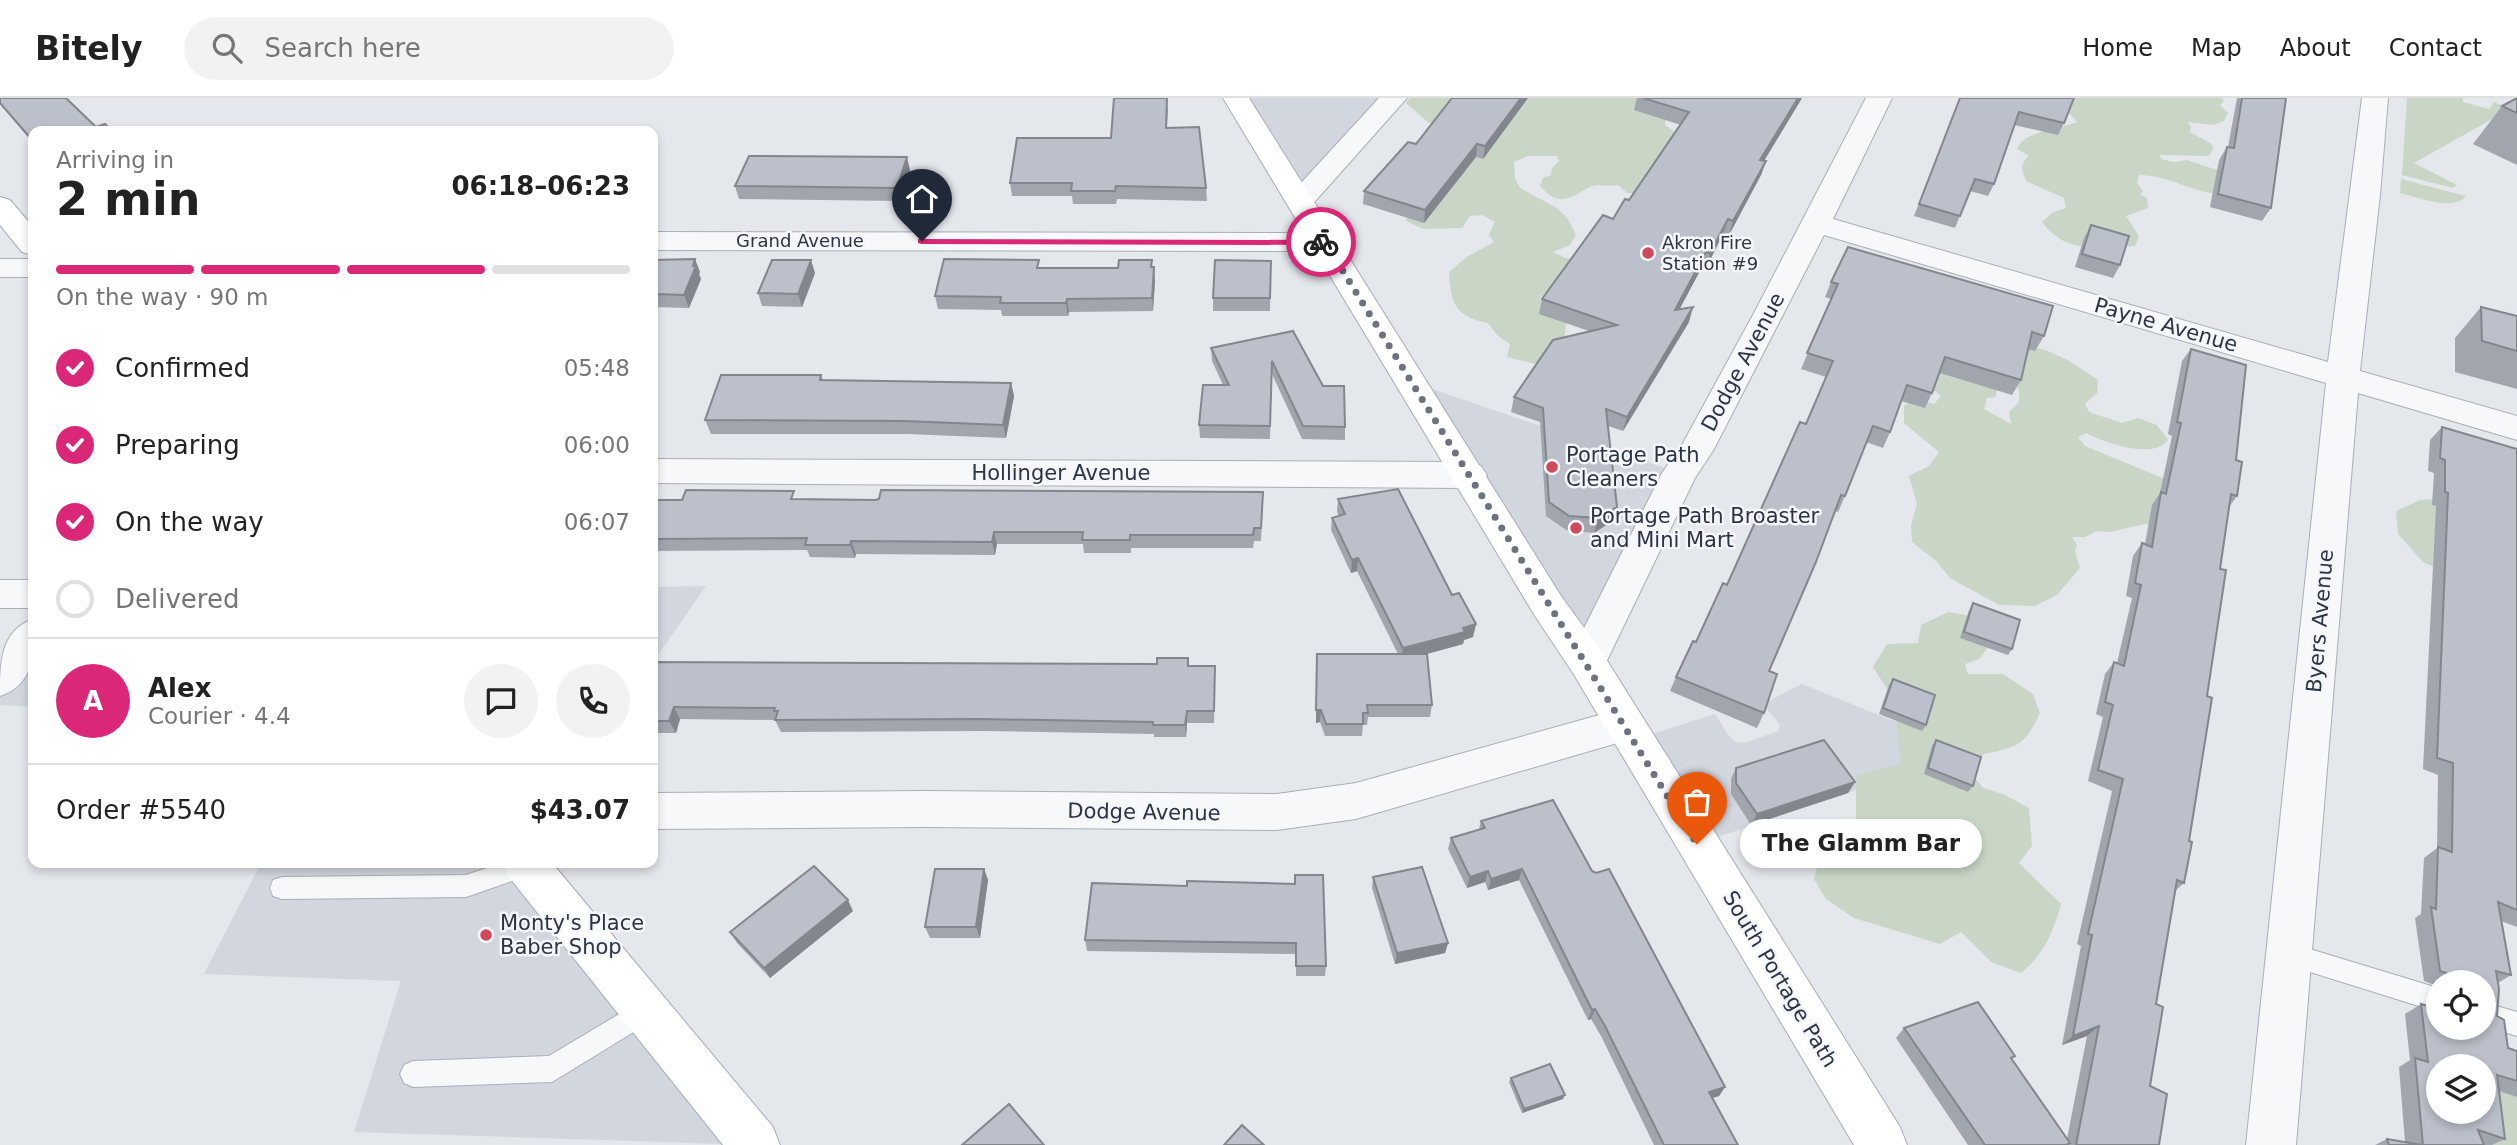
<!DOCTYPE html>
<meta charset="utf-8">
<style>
:root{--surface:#fff;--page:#f2f2f2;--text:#222;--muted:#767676;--line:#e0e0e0;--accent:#db2777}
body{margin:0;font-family:"DejaVu Sans",sans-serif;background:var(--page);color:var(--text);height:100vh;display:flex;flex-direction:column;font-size:26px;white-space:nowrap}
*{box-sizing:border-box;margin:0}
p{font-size:23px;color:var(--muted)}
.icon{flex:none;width:38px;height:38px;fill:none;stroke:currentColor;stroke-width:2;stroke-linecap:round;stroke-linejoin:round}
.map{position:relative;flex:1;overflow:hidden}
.sheet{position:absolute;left:28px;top:28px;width:630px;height:742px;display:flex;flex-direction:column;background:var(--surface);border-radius:14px;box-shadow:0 4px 10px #0003}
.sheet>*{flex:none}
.fabs{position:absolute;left:2426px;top:872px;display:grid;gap:14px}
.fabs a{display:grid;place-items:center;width:70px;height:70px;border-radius:50%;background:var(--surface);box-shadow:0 4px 10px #0003;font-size:35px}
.pin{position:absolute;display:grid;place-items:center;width:60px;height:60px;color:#fff;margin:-72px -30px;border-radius:50% 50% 50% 0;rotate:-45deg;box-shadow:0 0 7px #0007}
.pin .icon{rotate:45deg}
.courier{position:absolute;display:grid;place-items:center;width:70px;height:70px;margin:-35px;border:5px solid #db2777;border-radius:50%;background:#fff;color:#222;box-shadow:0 2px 9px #0007}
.bubble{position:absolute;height:49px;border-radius:24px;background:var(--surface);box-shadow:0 4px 10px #0003;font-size:23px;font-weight:700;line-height:49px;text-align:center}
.head em{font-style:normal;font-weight:700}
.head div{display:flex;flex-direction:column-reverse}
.head{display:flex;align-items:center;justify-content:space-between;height:119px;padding:0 28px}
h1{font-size:46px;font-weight:700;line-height:52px}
.bar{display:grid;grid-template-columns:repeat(4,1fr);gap:10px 7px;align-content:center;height:84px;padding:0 28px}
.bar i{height:9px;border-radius:5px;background:var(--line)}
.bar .active{background:var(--accent)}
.bar p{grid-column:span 4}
.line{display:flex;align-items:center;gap:18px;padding:0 28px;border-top:2px solid var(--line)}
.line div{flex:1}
.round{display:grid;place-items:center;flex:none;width:74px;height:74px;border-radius:37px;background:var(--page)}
ol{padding:0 28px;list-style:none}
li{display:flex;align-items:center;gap:21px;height:77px}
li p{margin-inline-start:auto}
li .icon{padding:7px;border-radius:50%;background:var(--accent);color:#fff;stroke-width:4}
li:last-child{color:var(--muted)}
li i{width:38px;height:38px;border:4px solid var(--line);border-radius:50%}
header{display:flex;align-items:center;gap:42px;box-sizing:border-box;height:98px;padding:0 35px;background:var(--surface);border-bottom:2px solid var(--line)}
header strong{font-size:33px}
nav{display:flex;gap:38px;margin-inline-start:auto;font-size:24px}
.search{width:490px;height:63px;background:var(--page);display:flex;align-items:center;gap:18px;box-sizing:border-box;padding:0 24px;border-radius:38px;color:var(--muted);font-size:26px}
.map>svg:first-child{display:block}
.built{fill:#d2d6de}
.green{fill:#c9d6c5}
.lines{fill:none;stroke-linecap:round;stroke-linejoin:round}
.service-casing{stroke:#a9aeb7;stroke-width:2}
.minor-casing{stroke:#a9aeb7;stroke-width:2}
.tertiary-casing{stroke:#a9aeb7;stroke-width:2}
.secondary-casing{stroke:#a9aeb7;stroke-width:2}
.primary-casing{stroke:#a3abb8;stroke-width:2}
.service{fill:#f7f8fa;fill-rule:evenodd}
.minor{fill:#f7f8fa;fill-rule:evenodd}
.tertiary{fill:#f7f8fa;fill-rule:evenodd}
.secondary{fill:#fff;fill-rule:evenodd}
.primary{fill:#fff;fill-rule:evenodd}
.wall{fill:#a1a5ae}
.shaded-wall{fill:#83868d}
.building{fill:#bbc0ca;stroke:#83868d;stroke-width:2;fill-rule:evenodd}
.route{fill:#db2777}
.done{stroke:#6c737f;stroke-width:7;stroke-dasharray:0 12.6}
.poi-dot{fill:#d1495b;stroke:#f4f6f9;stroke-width:2.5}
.labels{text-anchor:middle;stroke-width:5;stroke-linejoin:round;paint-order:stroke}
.far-street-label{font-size:18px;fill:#2b3445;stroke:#f4f6f9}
.far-poi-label{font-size:18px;fill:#2b3445;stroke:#f4f6f9;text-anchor:start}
.street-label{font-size:21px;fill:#2b3445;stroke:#f4f6f9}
.poi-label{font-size:21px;fill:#2b3445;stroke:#f4f6f9;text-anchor:start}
</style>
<header>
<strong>Bitely</strong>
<div class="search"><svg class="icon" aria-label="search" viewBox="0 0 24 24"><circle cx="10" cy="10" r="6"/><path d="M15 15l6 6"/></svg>Search here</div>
<nav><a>Home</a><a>Map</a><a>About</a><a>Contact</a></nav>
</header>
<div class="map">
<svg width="2517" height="1047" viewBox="0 0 2517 1047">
<rect width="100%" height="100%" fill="#e4e7ec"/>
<path class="built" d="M1236,0H1394L1300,103Z
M1411,284L1680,375L1587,564Z
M706,488L653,564V489Z
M33,536V609L0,607V582Z
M1802,586L1916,632L1907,675L1697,746L1634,642L1715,616L1729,638L1736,644L1744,645L1779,633L1780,627L1763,606Z
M261,765H525L755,1047L354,1034L401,883L204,876Z"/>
<path class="green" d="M1410,0H1656L1666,19L1665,27L1678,36L1652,96L1627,95L1618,87C1610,89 1596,85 1590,89C1570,100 1559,110 1540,88L1543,80L1551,77L1552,70L1559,63L1557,58H1528L1514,64L1515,80L1520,90L1557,110L1568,121L1576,137L1570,147L1553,154L1565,160L1583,162L1567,197L1546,194L1539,201L1566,221L1565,238L1574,247L1546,276L1535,266L1507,259L1510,246L1498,238L1488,225C1455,218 1451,207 1449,174L1468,158L1494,144L1489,137L1495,124L1482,117L1470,118L1462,130L1423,131L1406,123L1414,46L1437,26L1429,25L1406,5Z
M2062,0H2222L2224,3L2220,7L2228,15L2224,23L2213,27L2187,24L2191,28L2190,34L2212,46L2213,51L2209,58L2160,57L2161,61L2174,64L2187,62L2226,75L2217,96C2189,93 2167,77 2139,77L2137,85L2143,93L2140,96L2147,100L2148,110L2126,118L2139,138L2135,148C2097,148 2068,158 2042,124L2053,114L2066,110L2064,100L2026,83C2022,72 2019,67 2029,58L2017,51C2022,33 2061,31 2077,24L2067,13Z
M2407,0H2463V4L2489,11L2494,4L2510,11L2414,65L2457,87L2453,90L2402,77Z
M2401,81L2466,98C2453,114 2418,99 2400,95Z
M1858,235L1997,290L1996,299L1987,300L1984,311L2011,326L2009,314L2019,304V292L2009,279L2028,248C2055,252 2076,267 2098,282L2097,295L2085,306L2089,314L2122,325L2138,320L2157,327L2168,342C2153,362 2106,345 2086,335L2078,339L2085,348L2172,384L2159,428L2145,426L2110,434L2097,433L2085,439H2072L2077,447L2075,453L2080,470L2057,497L2035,508L1999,507L1950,480L1936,463L1912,444L1911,427L1917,406L1909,378L1929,368L1939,354L1904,325V308L1916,301L1934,306L1941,298Z
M2438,401L2445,474L2423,464L2398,436L2396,413L2420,402Z
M1948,514L1975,519L1993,543L1979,561L1965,566L1968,576H2003L2033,596L2040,615C2025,647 2018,649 1984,656L1970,674L1983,690L2003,696L2029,710L2032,748L2019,765L2061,806C2053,834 2044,857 2021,875L1991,864L1961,834L1940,846L1854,820L1826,801L1814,781L1821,754L1840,750L1856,733V677L1901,666L1894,602L1873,569L1887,546L1918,545L1921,527Z
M2466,940L2517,954V1047H2448L2483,1013V968Z"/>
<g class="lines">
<g class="service-casing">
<path id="service" d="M502,765H538L539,767L535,775L466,799L282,801L273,798L270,790L273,782L282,779L466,777Z
M2290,845L2438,890V914L2281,865L2277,857L2281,849Z
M646,900L655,903L659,912L655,921L552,984L413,989L404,985L400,976L404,967L413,963L549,958Z
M2483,904L2517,914V938L2483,928Z"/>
</g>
<g class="minor-casing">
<path id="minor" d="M1379,0H1407L1310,109L1300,112L1290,109L1285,103L1290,97Z
M1866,0H1892L1833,121L2328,264L2362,0H2388L2380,97L2360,273L2517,318V342L2358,295L2296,1047H2246L2326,285L1824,137L1714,351L1695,380L1601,575L1587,580L1573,575L1567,564L1662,375L1683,345L1754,215Z
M653,134L1325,135L1336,138L1340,144L1336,150L1325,153L653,152Z
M0,161H33V179H0Z
M653,361L1469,364L1481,368L1487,377L1481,386L1469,390L653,385Z
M33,521C34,553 36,586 0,598C0,565 0,533 33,521Z
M1624,610L1638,615L1644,627L1638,639L1356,721L1277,732L925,729L653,731V695L925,693L1277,696L1356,685Z"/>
</g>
<g class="tertiary-casing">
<path id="tertiary" d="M0,482H33V510H0Z"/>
</g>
<g class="secondary-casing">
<path id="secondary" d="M1223,0H1249L1561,498L1601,553L1900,1029L1907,1047H1854L1573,575L1535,518Z"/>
</g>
<g class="primary-casing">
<path id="primary" d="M0,99L10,102L33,129V157L22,154L0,127Z
M503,765H552L773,1029L780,1047H723L509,779Z"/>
</g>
<use href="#service" class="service"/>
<use href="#minor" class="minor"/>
<use href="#tertiary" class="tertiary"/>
<use href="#secondary" class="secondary"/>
<use href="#primary" class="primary"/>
</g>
<path class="wall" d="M0,0L96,29L112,33H33V45L0,6Z
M1528,0L1483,61L1476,59L1424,125L1363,106L1364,93L1416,46Z
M1637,0H1802L1764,63H1766L1761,77L1729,137L1723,136L1706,170L1702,169L1679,212L1689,224L1623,333L1608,328L1617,409L1612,423L1594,435L1566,432L1546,418L1540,324L1511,314L1514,299L1589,233L1539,216L1542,201L1629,102L1681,27L1634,12Z
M1960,0L2064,25L2058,37L2014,27L1994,86L1988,98L1970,93L1955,130L1914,118Z
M2237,0H2286L2271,110L2262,123L2210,109L2219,62L2227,49H2228Z
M2517,0V67L2473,46L2502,8Z
M1168,9L1167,30L1206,90L1207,103L1117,101L1116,106H1073L1072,98H1012L1010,85L1111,40Z
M910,72L900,103L739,101L735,88Z
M2091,127L2120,167L2113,180L2075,169L2084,140Z
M653,162L700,174L699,176L701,181L689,210L653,209Z
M1271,163L1270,213H1213V200Z
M1152,169L1155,182L1153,213L1069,214L1068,218H1002L1001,212L938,211L935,198L1040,170Z
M815,175L802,209L762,208L758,195Z
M1831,184L2044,238L2035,253L2028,251L2021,282L2012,297L1940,275L1932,295L1925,310L1901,303L1890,334L1883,350L1866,344L1845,398L1838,414L1835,413L1769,573L1764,615L1757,630L1670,593L1676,579L1696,544L1727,487L1806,326L1826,279L1801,271L1831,201L1825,199Z
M2481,209L2517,218V291L2455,274V240Z
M1293,233L1345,329V342L1302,341L1272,276L1270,341L1200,340L1199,327L1223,287L1212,263L1211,250Z
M2191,251L2236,362L2237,398L2229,409L2220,471L2207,598L2184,785L2175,793L2156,906L2150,988L2159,1047H1968L1896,940L1904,930L2015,958L2012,961L2067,1041L2087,938L2062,947L2081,848L2077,846L2112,693L2088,683L2103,619L2096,616L2105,576L2114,564L2117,565L2132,500L2126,498L2133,458L2142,445L2145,446L2152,407L2160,395L2172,338L2168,336L2182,263Z
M821,277L823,282L1011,285L1014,298L1006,340L907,336H711L705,322Z
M2442,329L2517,351V829L2501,823L2511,877L2498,885L2497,918L2508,950L2517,953V999L2499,993L2505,1041L2492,1047H2375L2387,1041L2405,1044L2399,969L2410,962L2405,916L2421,906L2434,910L2438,908V929L2483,884H2438V888L2424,883L2415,820L2421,816L2424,760L2437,750L2438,677L2423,671L2436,408L2432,407L2434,375L2428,373L2430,342Z
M1263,394L1261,443H1254L1253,450H1131V455H1084L1083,446H997L995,457L856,456L855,460L810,459L807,452L653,453V402H875Z
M1338,401L1452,497L1476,526L1473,539L1464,542L1463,546L1427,556L1432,607L1430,619H1368L1367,627H1363L1362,638H1325L1320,624L1316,625V568L1398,556L1357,473L1351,475L1331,432L1332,420L1339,418L1337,414Z
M1973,505L2012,551L2008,557L1960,540L1969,512Z
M1188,560L1189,568L1215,580L1214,625H1187L1186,639H1154V636L983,633L781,634L775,622L680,621L676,635H653V564L1157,566Z
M1893,581L1926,627L1922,633L1879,616L1889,587Z
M1936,642L1973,688L1968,694L1924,676L1932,648Z
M1736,670L1855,684L1848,695L1751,727L1731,696V681Z
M1481,723L1592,773L1725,989L1719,998L1712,1000L1738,1047H1654L1601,938L1591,921L1588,922L1519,782L1488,792L1485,784L1467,790L1448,751L1451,740L1479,731Z
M984,771L988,782L980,840H930L925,829Z
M1373,779L1448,845L1445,855L1395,866L1372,790Z
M1294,786L1326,868L1325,878H1296V856L1087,853L1085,842L1187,788Z
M853,813L770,880L737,845L730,834Z
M1511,980L1563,1001L1522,1015L1509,984Z"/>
<path class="shaded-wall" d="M1521,0H1528L1483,61L1485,48Z
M1798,0H1802L1756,76L1760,62Z
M1477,46L1476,59L1424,125L1425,112Z
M907,59L910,72L900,103L897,90Z
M1766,63L1761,77L1729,137L1733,123Z
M1728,121L1723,136L1706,170L1710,155Z
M1706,154L1702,169L1671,227L1675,212Z
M695,161L700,174L699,176L701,181L689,210L684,197Z
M811,162L815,175L802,209L798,196Z
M1154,169L1155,182L1153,213L1152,200Z
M1067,201L1069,214L1068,218L1066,205Z
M1693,209L1689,224L1623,333L1627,319Z
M1011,285L1014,298L1006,340L1003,327Z
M1617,409L1612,423L1594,435L1598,420Z
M994,434L997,446L995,457L992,444Z
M851,443L856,456L855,460L850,447Z
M1358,460L1357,473L1351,475L1352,462Z
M1476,526L1473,539L1464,542L1463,546L1401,563L1403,550Z
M674,609L680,621L676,635L669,623Z
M1316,612H1321L1320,624L1316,625Z
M1187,613V625L1186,639L1185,627Z
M1855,684L1848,695L1751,727L1757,716Z
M984,771L988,782L980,840L976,829Z
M1522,771L1519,782L1488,792L1491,781Z
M1488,773L1485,784L1467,790L1470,779Z
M848,802L853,813L770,880L764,870Z
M1448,845L1445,855L1395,866L1397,855Z
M1595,911L1591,921L1588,922L1592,912Z
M2099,928L2087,938L2062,947L2073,938Z
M1725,989L1719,998L1703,1003L1709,994Z
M1565,997L1563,1001L1522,1015L1524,1011Z"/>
<path class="building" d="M0,0H66L96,29L105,26L112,33H33V43L0,5Z
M1114,0H1167L1166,30L1199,29L1206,90L1116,88L1115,93H1071L1072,85H1010L1017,40H1111Z
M1452,0H1521L1485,48L1477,46L1425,112L1364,93L1408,44L1416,46Z
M1643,0H1798L1760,62L1766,63L1733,123L1728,121L1710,155L1706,154L1675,212L1693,209L1627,319L1606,311L1617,409L1598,420L1569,418L1549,404L1543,310L1514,299L1553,242L1617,227L1542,201L1603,117L1613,121L1625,101L1629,102L1689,14Z
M1960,0H2074L2064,25L2019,14L1994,86L1975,81L1960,118L1919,106Z
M2242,0H2286L2271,110L2218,96L2227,49L2234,50Z
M2517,0V15L2502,8Z
M749,58L907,59L897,90L735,88Z
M2091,127L2129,138L2120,167L2082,156Z
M1848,149L2053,208L2044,238L2032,234L2021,282L1945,259L1932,295L1907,287L1890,334L1873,328L1845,398L1841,397L1816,464L1769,573L1777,576L1764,615L1676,579L1693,543L1696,544L1723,485L1727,487L1800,324L1806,326L1833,263L1807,255L1838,186L1831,184Z
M695,161L693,168H696L684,197L653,196V162Z
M944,161L1039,162L1037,170H1118L1119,162H1152L1151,169H1154L1152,200L1067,201L1066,205H1000L1001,199L935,198Z
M772,162H811L798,196L758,195Z
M1215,162L1271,163L1270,200H1213Z
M2481,209L2517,218V253L2482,243Z
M1293,233L1323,288H1344L1345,329L1303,328L1272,263L1270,328L1199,327L1203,287H1229L1211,250Z
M2191,251L2246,267L2236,362L2242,364L2237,398L2231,396L2220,471L2226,472L2207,598L2212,600L2189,743L2192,744L2184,785L2177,782L2156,906L2163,909L2150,988L2167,996L2159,1047H2076L2099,928L2073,938L2092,837L2088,836L2123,681L2098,672L2113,607L2105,604L2114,564L2124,568L2141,487L2135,485L2142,445L2152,449L2161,394L2166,396L2181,325L2177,324Z
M721,277H821L820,282L1011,285L1003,327L904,323L705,322Z
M2442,329L2517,351V812L2498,804L2511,877L2496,873L2499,891L2497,918L2504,922L2508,950L2517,953V983L2497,977L2505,1041L2478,1032L2484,1047H2423L2415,960L2428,964L2421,906L2438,911V929H2483V884H2456V878L2440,873L2431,809L2436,811L2438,749L2452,754L2453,665L2437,660L2448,395L2445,394V362L2440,360ZM2438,968H2483V1013H2438Z
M1398,391L1452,497L1459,495L1476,526L1463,530L1465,534L1403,550L1358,460L1352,462L1332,420L1345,416L1338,401Z
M686,392L794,393L791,401L875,402L879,401L881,392L1263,394L1261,430H1254L1253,437H1130V442H1082L1083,434H994L992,444L851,443L850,447H805L807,440L653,441V402H682Z
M1973,505L2020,522L2012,551L1964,534Z
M1317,556H1427L1432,607H1367L1368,615H1363V626H1326L1321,612H1316Z
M1157,560H1188V568H1215L1214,613H1187L1185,627H1153V624L980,621L775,622L778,613H774L775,610L674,609L669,623H653V564L1157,566Z
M1893,581L1935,597L1926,627L1883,610Z
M1824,642L1855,684L1757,716L1736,685V670Z
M1936,642L1981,659L1973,688L1928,670Z
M1553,702L1592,773L1596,775L1609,771L1725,989L1709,994L1738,1047H1664L1605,928L1595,911L1592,912L1522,771L1491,781L1488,773L1470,779L1451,740L1485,730L1481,723Z
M814,768L848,802L764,870L730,834Z
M1422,769L1448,845L1397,855L1373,779Z
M935,771H984L976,829H925Z
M1295,777H1323L1326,868H1296V845L1085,842L1092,785L1187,788V783L1295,786Z
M1978,904L2015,958L2011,960L2070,1045L2066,1047H1985L1904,930Z
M1550,966L1565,997L1524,1011L1511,980Z
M1009,1006L1044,1047H962Z
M1242,1027L1264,1047H1224Z
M2387,1041L2422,1047H2389Z"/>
<path class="route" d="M918,141L1321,142L1325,144L1321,147L922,146L918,145Z"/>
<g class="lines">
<path class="done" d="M1321,144H1325L1697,746"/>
</g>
<g class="poi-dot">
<circle cx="1648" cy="155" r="7"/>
<circle cx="1552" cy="369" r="7"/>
<circle cx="1576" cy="430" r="7"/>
<circle cx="486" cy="837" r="7"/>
</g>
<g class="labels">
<g class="far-street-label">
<text x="800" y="149">Grand Avenue</text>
</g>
<g class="far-poi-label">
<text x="1662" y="151">Akron Fire<tspan x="1662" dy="21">Station #9</tspan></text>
</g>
<g class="street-label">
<text transform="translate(2166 227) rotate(16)" y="7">Payne Avenue</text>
<text transform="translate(1743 264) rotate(-62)" y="7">Dodge Avenue</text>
<text x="1061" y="382">Hollinger Avenue</text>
<text transform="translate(2320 523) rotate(-85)" y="7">Byers Avenue</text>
<text transform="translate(1144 714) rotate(1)" y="7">Dodge Avenue</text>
<text transform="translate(1780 881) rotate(59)" y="7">South Portage Path</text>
</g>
<g class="poi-label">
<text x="1566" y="364">Portage Path<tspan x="1566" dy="24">Cleaners</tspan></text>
<text x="1590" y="425">Portage Path Broaster<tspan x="1590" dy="24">and Mini Mart</tspan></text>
<text x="500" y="832">Monty's Place<tspan x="500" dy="24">Baber Shop</tspan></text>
</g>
</g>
</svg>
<div class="fabs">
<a><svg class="icon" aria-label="locate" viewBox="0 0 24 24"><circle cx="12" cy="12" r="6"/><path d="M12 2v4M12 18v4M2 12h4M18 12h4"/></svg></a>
<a><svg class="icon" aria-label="layers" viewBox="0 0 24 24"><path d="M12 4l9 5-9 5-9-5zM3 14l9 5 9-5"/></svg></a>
</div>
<div class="pin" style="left:1697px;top:746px;background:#ea580c"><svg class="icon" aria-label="bag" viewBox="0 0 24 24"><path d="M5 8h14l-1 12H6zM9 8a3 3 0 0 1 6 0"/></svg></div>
<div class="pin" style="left:922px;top:143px;background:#1f2937"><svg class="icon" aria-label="home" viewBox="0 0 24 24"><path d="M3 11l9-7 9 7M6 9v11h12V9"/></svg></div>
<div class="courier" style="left:1321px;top:144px"><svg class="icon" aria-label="bike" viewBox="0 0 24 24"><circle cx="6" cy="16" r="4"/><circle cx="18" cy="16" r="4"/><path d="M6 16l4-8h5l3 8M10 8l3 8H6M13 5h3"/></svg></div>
<div class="bubble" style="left:1740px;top:721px;width:242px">The Glamm Bar</div>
<section class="sheet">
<div class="head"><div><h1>2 min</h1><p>Arriving in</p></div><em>06:18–06:23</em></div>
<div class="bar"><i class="active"></i><i class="active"></i><i class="active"></i><i></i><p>On the way · 90 m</p></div>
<ol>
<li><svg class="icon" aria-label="check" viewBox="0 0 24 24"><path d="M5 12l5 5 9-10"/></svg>Confirmed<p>05:48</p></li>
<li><svg class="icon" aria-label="check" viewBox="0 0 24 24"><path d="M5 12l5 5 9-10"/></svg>Preparing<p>06:00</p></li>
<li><svg class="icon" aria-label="check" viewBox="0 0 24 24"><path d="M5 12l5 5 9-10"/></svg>On the way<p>06:07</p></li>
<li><i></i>Delivered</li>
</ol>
<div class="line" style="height:126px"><b class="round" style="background:var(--accent);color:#fff">A</b><div><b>Alex</b><p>Courier · 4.4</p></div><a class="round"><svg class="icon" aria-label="chat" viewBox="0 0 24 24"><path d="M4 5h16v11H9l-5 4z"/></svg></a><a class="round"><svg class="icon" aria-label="phone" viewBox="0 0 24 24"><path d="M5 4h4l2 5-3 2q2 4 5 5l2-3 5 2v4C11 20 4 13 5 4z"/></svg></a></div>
<div class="line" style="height:91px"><div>Order #5540</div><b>$43.07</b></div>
</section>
</div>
